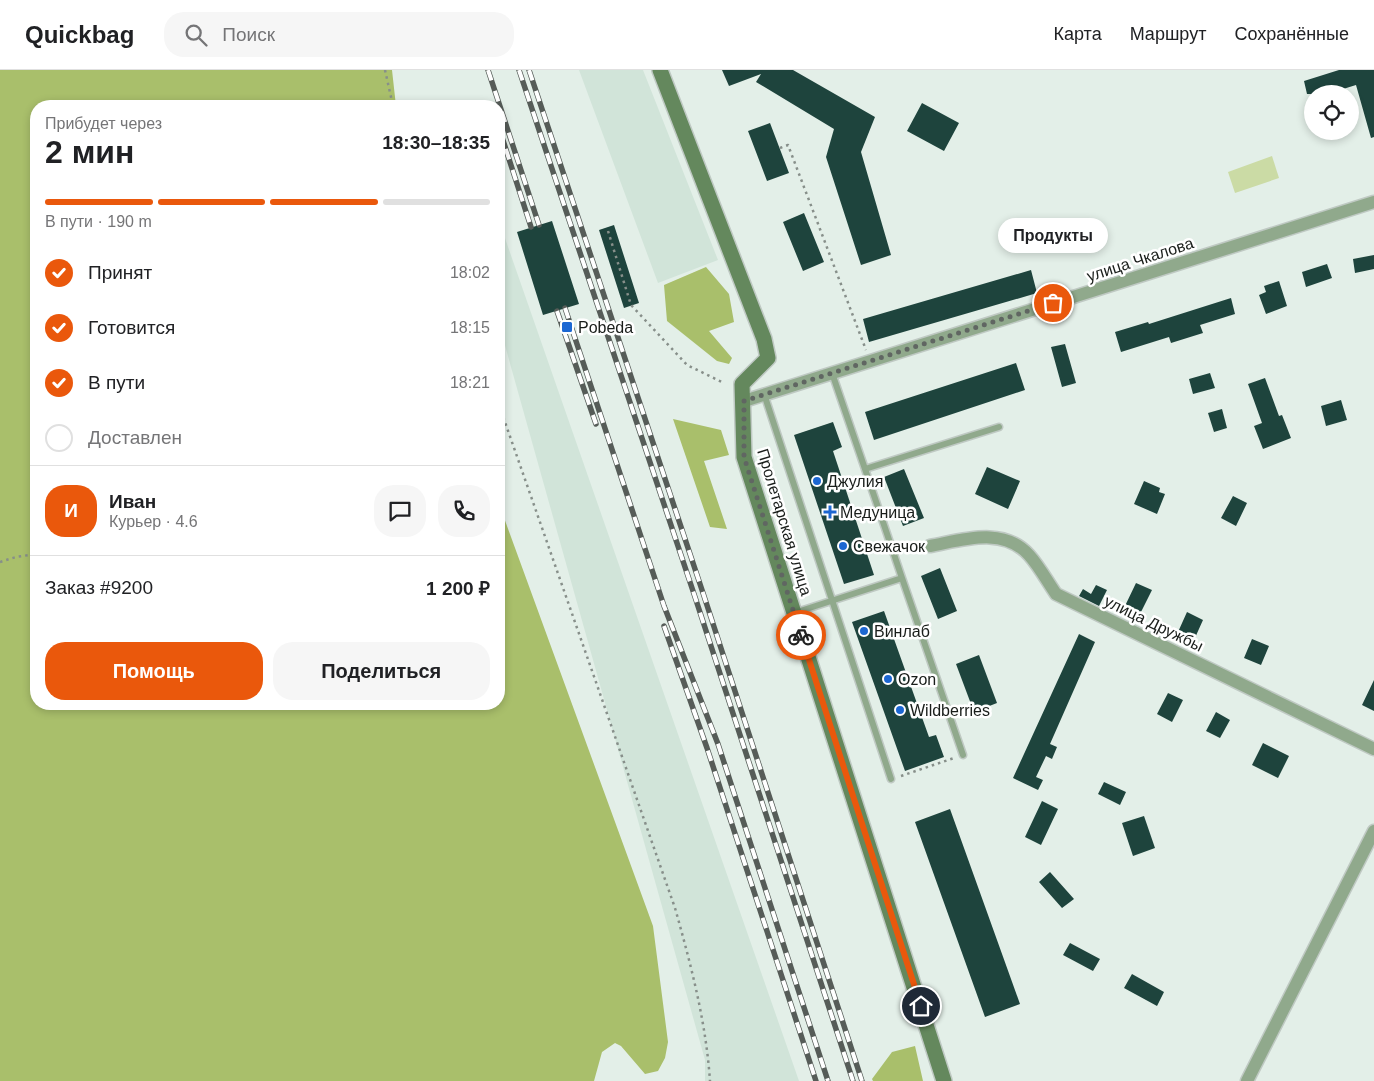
<!DOCTYPE html>
<html lang="ru">
<meta charset="utf-8">
<style>
:root{--surface:#fff;--page:#f6f6f6;--text:#202124;--muted:#757577;--line:#e0e0e0;--accent:#ea580c}
body{margin:0;font-family:Helvetica,sans-serif;background:var(--page);color:var(--text);height:100vh;display:flex;flex-direction:column;font-size:19px;white-space:nowrap}
*{box-sizing:border-box;margin:0}
p{font-size:16px;color:var(--muted)}
.icon{flex:none;width:28px;height:28px;fill:none;stroke:currentColor;stroke-width:2;stroke-linecap:round;stroke-linejoin:round}
.map{position:relative;flex:1;overflow:hidden}
.drawer{position:absolute;left:30px;top:30px;width:475px;height:610px;display:flex;flex-direction:column;background:var(--surface);border-radius:20px;box-shadow:0 2px 8px #0003}
.drawer>*{flex:none}
.buttons{position:absolute;left:1304px;top:15px;display:grid;gap:10px}
.buttons a{display:grid;place-items:center;width:55px;height:55px;border-radius:50%;background:var(--surface);box-shadow:0 2px 8px #0003;font-size:25px}
.pin{position:absolute;display:grid;place-items:center;width:42px;height:42px;color:#fff;margin:-21px;border:2px solid #fff;border-radius:50%;box-shadow:0 1px 5px #0007}
.courier{position:absolute;display:grid;place-items:center;width:50px;height:50px;margin:-25px;border:4px solid #ea580c;border-radius:50%;background:#fff;color:#222;box-shadow:0 1px 6px #0007}
.bubble{position:absolute;height:35px;border-radius:18px;background:var(--surface);box-shadow:0 2px 8px #0003;font-size:16px;font-weight:800;line-height:35px;text-align:center}
.head em{font-style:normal;font-weight:800}
.head div{display:flex;flex-direction:column-reverse}
.head{display:flex;align-items:center;justify-content:space-between;height:85px;padding:0 15px}
h1{font-size:32px;font-weight:800;line-height:38px}
.bar{display:grid;grid-template-columns:repeat(4,1fr);gap:8px 5px;align-content:center;height:60px;padding:0 15px}
.bar i{height:6px;border-radius:4px;background:var(--line)}
.bar .current{background:var(--accent)}
.bar p{grid-column:span 4}
.line{display:flex;align-items:center;gap:12px;padding:0 15px;border-top:1px solid var(--line)}
.line div{flex:1}
.round{display:grid;place-items:center;flex:none;width:52px;height:52px;border-radius:20px;background:var(--page)}
ol{padding:0 15px;list-style:none}
li{display:flex;align-items:center;gap:15px;height:55px}
li p{margin-inline-start:auto}
li .icon{padding:5px;border-radius:50%;background:var(--accent);color:#fff;stroke-width:4}
li:last-child{color:var(--muted)}
li i{width:28px;height:28px;border:2px solid var(--line);border-radius:50%}
.primary-button{display:flex;gap:10px;margin-top:auto;padding:10px 15px}
.primary-button a{flex:1;height:58px;border-radius:20px;background:var(--accent);color:#fff;font-size:20px;font-weight:800;line-height:58px;text-align:center}
.primary-button a+a{background:var(--page);color:var(--text)}
header{display:flex;align-items:center;gap:30px;box-sizing:border-box;height:70px;padding:0 25px;background:var(--surface);border-bottom:1px solid var(--line)}
header strong{font-size:24px}
nav{display:flex;gap:28px;margin-inline-start:auto;font-size:18px}
.search{width:350px;height:45px;background:var(--page);display:flex;align-items:center;gap:12px;box-sizing:border-box;padding:0 18px;border-radius:20px;color:var(--muted);font-size:19px}
.map>svg:first-child{display:block}
.built{fill:#d1e4d9}
.green{fill:#cbdba5}
.forest{fill:#a9bf6b}
.building{fill:#1e443d}
.lines{fill:none;stroke-linecap:round;stroke-linejoin:round}
.lane-casing{stroke:#bfc9c3;stroke-width:9}
.street-casing{stroke:#bfc9c3;stroke-width:15}
.secondary-casing{stroke:#bfc9c3;stroke-width:18}
.path{stroke:#878f8a;stroke-width:2.5;stroke-dasharray:2.5 4;stroke-linecap:butt}
.lane{stroke:#90a98c;stroke-width:6}
.street{stroke:#90a98c;stroke-width:12}
.secondary{stroke:#64885d;stroke-width:15}
.rail-casing{stroke:#565c58;stroke-width:5.5}
.rail{stroke:#fff;stroke-width:4;stroke-dasharray:11;stroke-linecap:butt}
.done{stroke:#606662;stroke-width:5;stroke-dasharray:0 9}
.route{stroke:#ea580c;stroke-width:6}
.poi-dot{fill:#1c67d2;stroke:#fff;stroke-width:2}
.labels{text-anchor:middle;stroke-width:5;stroke-linejoin:round;paint-order:stroke}
.street-label{font-size:16px;fill:#191d1a;stroke:#fff}
.poi-label{font-size:16px;fill:#191d1a;stroke:#fff;text-anchor:start}
</style>
<header>
<strong>Quickbag</strong>
<div class="search"><svg class="icon" aria-label="search" viewBox="0 0 24 24"><circle cx="10" cy="10" r="6"/><path d="M15 15l6 6"/></svg>Поиск</div>
<nav><a>Карта</a><a>Маршрут</a><a>Сохранённые</a></nav>
</header>
<div class="map">
<svg width="1374" height="1011" viewBox="0 0 1374 1011">
<rect width="100%" height="100%" fill="#e3efe8"/>
<path class="built" d="M579,0H643L718,190L658,213Z
M499,151L799,1011H705V990L499,254Z"/>
<path class="green" d="M1272,86L1279,108L1235,123L1228,102Z"/>
<path class="forest" d="M0,0H392L396,36H36V634H499V434L653,856L668,972L665,988L658,1001L645,1004L621,976L615,973L602,982L594,1011H0Z
M706,197L729,224L734,252L709,261L732,288L729,294L717,291L667,251L664,215Z
M673,349L721,360L729,385L704,391L727,459L710,457Z
M915,976L923,1011H873L872,1009L892,982Z"/>
<path class="building" d="M722,0H793L875,47L861,82L891,185L861,195L826,87L834,59L756,12L761,4L729,16Z
M1339,0H1374V67L1371,68L1356,15L1327,24H1307L1304,11Z
M922,33L959,53L944,81L907,61Z
M770,53L789,103L767,111L748,61Z
M804,143L824,192L803,201L783,152Z
M552,151L579,234L543,245L517,162Z
M614,155L639,233L624,238L599,160Z
M1374,185V199L1355,203L1353,189Z
M1327,194L1332,208L1306,217L1302,202Z
M1031,200L1037,223L869,272L863,249Z
M1279,211L1287,236L1266,244L1259,225L1266,222L1264,216Z
M1231,228L1235,244L1200,255L1203,263L1171,273L1169,267L1121,282L1115,262L1148,252L1149,254Z
M1065,274L1076,313L1062,317L1051,277Z
M1016,293L1025,320L874,370L865,342Z
M1210,303L1215,318L1193,324L1189,309Z
M1265,308L1279,346L1282,345L1291,368L1263,379L1254,356L1262,353L1248,314Z
M1341,330L1347,350L1326,356L1321,336Z
M1222,339L1227,358L1214,362L1208,343Z
M833,352L842,377L833,381L874,505L844,514L794,365Z
M987,397L1020,411L1008,439L975,424Z
M904,399L924,448L903,456L884,407Z
M1144,411L1160,418L1159,422L1165,424L1157,444L1134,434Z
M1233,426L1247,433L1236,456L1221,448Z
M940,498L957,541L938,549L921,506Z
M1136,513L1152,520L1139,546L1124,538Z
M1096,515L1107,520L1099,536L1079,526L1083,519L1091,524Z
M884,541L929,667L936,665L944,687L905,701L852,552Z
M1187,542L1203,550L1194,570L1178,562Z
M1079,564L1095,572L1050,674L1057,677L1052,689L1046,686L1036,707L1043,710L1038,720L1013,708Z
M1252,569L1269,576L1261,595L1244,588Z
M979,585L997,633L974,642L956,594Z
M1374,610V641L1362,635Z
M1168,623L1183,630L1172,652L1157,644Z
M1216,642L1230,650L1220,668L1206,661Z
M1263,673L1289,686L1278,708L1252,695Z
M1104,712L1126,722L1120,735L1098,724Z
M1042,731L1058,739L1041,775L1025,767Z
M950,739L1020,934L985,947L915,752Z
M1144,746L1155,778L1133,786L1122,753Z
M1050,802L1074,829L1062,838L1039,812Z
M1070,873L1100,889L1093,901L1063,885Z
M1132,904L1164,922L1157,936L1124,918Z"/>
<g class="lines">
<g class="lane-casing">
<path id="lane" d="M832,303L865,399
M764,324L891,709
M902,508L865,399L999,357
M794,543L902,508L963,685"/>
</g>
<g class="street-casing">
<path id="street" d="M744,331L1374,132
M930,476C963,470 1003,456 1029,485C1039,496 1047,511 1056,524L1374,679
M1247,1011L1374,761"/>
</g>
<g class="secondary-casing">
<path id="secondary" d="M660,0L764,269L768,288L742,314L744,387L944,1011"/>
</g>
<path class="path" d="M385,0L393,36
M780,78L788,75L866,280
M608,161L631,235L687,295L724,313
M499,335L675,838C691,895 706,952 710,1011
M0,492L16,487L36,484
M901,706L954,688"/>
<use href="#lane" class="lane"/>
<use href="#street" class="street"/>
<use href="#secondary" class="secondary"/>
<g class="rail-casing">
<path id="rail" d="M488,0L539,155
M519,0L695,527L853,1011
M529,0L703,523L862,1011
M499,58L531,157
M565,238L664,536L718,674L828,1011
M557,241L596,354
M664,556L707,678L816,1011"/>
</g>
<use href="#rail" class="rail"/>
</g>
<g class="lines">
<path class="done" d="M801,565L744,387V331L1053,233"/>
<path class="route" d="M801,565L921,936"/>
</g>
<g class="poi-dot">
<rect x="561" y="251" width="12" height="12" rx="2.5"/>
<circle cx="817" cy="411" r="5"/>
<path d="M827.5 434.5h5v5h5v5h-5v5h-5v-5h-5v-5h5z"/>
<circle cx="843" cy="476" r="5"/>
<circle cx="864" cy="561" r="5"/>
<circle cx="888" cy="609" r="5"/>
<circle cx="900" cy="640" r="5"/>
</g>
<g class="labels">
<g class="street-label">
<text transform="translate(1140 189) rotate(-18)" y="6">улица Чкалова</text>
<text transform="translate(785 452) rotate(73)" y="6">Пролетарская улица</text>
<text transform="translate(1154 553) rotate(26)" y="6">улица Дружбы</text>
</g>
<g class="poi-label">
<text x="578" y="263">Pobeda</text>
<text x="827" y="417">Джулия</text>
<text x="840" y="448">Медуница</text>
<text x="853" y="482">Свежачок</text>
<text x="874" y="567">Винлаб</text>
<text x="898" y="615">Ozon</text>
<text x="910" y="646">Wildberries</text>
</g>
</g>
</svg>
<div class="buttons">
<a><svg class="icon" aria-label="locate" viewBox="0 0 24 24"><circle cx="12" cy="12" r="6"/><path d="M12 2v4M12 18v4M2 12h4M18 12h4"/></svg></a>
</div>
<div class="pin" style="left:1053px;top:233px;background:#ea580c"><svg class="icon" aria-label="bag" viewBox="0 0 24 24"><path d="M5 8h14l-1 12H6zM9 8a3 3 0 0 1 6 0"/></svg></div>
<div class="pin" style="left:921px;top:936px;background:#1f2937"><svg class="icon" aria-label="home" viewBox="0 0 24 24"><path d="M3 11l9-7 9 7M6 9v11h12V9"/></svg></div>
<div class="courier" style="left:801px;top:565px"><svg class="icon" aria-label="bike" viewBox="0 0 24 24"><circle cx="6" cy="16" r="4"/><circle cx="18" cy="16" r="4"/><path d="M6 16l4-8h5l3 8M10 8l3 8H6M13 5h3"/></svg></div>
<div class="bubble" style="left:998px;top:148px;width:110px">Продукты</div>
<section class="drawer">
<div class="head"><div><h1>2 мин</h1><p>Прибудет через</p></div><em>18:30–18:35</em></div>
<div class="bar"><i class="current"></i><i class="current"></i><i class="current"></i><i></i><p>В пути · 190 m</p></div>
<ol>
<li><svg class="icon" aria-label="check" viewBox="0 0 24 24"><path d="M5 12l5 5 9-10"/></svg>Принят<p>18:02</p></li>
<li><svg class="icon" aria-label="check" viewBox="0 0 24 24"><path d="M5 12l5 5 9-10"/></svg>Готовится<p>18:15</p></li>
<li><svg class="icon" aria-label="check" viewBox="0 0 24 24"><path d="M5 12l5 5 9-10"/></svg>В пути<p>18:21</p></li>
<li><i></i>Доставлен</li>
</ol>
<div class="line" style="height:90px"><b class="round" style="background:var(--accent);color:#fff">И</b><div><b>Иван</b><p>Курьер · 4.6</p></div><a class="round"><svg class="icon" aria-label="chat" viewBox="0 0 24 24"><path d="M4 5h16v11H9l-5 4z"/></svg></a><a class="round"><svg class="icon" aria-label="phone" viewBox="0 0 24 24"><path d="M5 4h4l2 5-3 2q2 4 5 5l2-3 5 2v4C11 20 4 13 5 4z"/></svg></a></div>
<div class="line" style="height:65px"><div>Заказ #9200</div><b>1 200 ₽</b></div>
<div class="primary-button"><a>Помощь</a><a>Поделиться</a></div>
</section>
</div>
